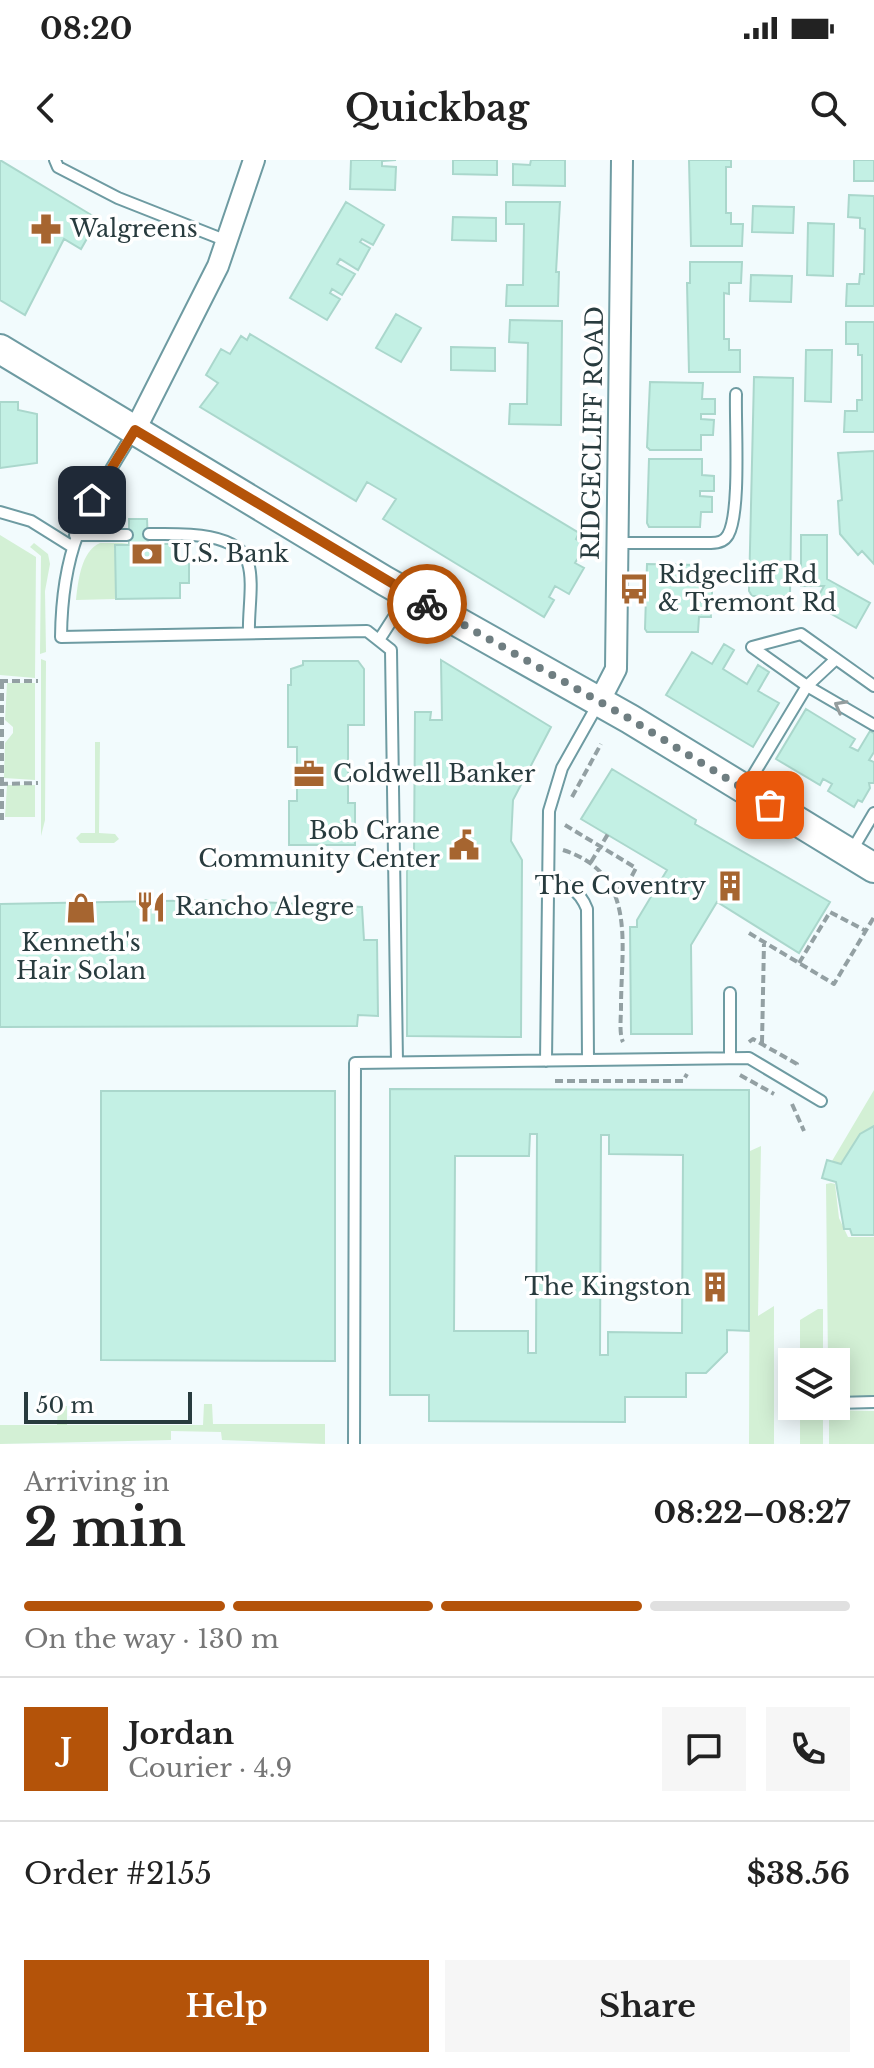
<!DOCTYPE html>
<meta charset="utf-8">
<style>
:root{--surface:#fff;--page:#f6f6f6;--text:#222;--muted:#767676;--line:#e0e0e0;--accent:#b45309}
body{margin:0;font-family:"Libre Baskerville",serif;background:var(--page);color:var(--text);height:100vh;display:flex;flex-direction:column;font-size:30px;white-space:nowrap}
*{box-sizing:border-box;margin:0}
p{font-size:26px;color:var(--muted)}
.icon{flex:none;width:44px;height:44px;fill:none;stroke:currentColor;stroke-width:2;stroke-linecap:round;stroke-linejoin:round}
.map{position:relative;height:1284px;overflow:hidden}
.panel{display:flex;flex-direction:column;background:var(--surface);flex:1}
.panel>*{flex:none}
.buttons{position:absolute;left:778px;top:1188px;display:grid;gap:16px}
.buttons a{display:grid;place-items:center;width:72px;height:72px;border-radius:0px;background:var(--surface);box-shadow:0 4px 20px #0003;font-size:40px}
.scale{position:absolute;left:24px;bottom:20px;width:168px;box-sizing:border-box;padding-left:8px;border:4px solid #283b3e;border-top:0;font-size:22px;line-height:28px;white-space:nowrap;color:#283b3e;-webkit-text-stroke:6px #fff;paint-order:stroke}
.pin{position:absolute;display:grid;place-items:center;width:68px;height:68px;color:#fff;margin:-34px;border-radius:16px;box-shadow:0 4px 12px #0006}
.courier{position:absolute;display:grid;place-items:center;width:80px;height:80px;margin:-40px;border:6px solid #b45309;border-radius:50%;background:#fff;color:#222;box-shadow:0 2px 10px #0007}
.overview em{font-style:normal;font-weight:700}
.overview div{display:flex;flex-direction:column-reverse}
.overview{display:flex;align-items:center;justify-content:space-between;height:136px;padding:0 24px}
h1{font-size:52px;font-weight:700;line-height:60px}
.bar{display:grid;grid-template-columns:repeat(4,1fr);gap:12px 8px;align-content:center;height:96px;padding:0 24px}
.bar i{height:10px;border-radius:6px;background:var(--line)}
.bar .current{background:var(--accent)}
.bar p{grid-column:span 4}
.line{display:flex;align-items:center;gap:20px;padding:0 24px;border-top:2px solid var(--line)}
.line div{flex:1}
.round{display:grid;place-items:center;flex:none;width:84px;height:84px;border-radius:0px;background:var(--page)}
.button{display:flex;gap:16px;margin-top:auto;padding:16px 24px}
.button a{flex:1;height:92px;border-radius:0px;background:var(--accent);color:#fff;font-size:32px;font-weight:700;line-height:92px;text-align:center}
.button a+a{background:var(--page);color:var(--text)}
.status{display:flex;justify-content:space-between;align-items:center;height:56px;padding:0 40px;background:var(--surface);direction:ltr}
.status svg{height:22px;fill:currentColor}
header{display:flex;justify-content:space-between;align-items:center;height:104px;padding:0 24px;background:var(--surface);font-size:36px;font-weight:700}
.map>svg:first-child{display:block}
.green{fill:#d3f0d5}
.building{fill:#c3f0e4;stroke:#aad7cc;stroke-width:2;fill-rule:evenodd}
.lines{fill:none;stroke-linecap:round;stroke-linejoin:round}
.lane-casing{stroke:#6e9ba2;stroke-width:14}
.street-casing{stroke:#6e9ba2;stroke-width:24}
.secondary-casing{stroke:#6e9ba2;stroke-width:32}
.path{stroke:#93a0a3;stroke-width:4;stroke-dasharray:8 4;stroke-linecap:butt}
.lane{stroke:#fff;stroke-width:10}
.street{stroke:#fff;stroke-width:20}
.secondary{stroke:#fff;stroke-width:28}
.oneway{stroke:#949d9e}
.done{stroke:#6f7e81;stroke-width:8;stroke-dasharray:0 14.4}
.route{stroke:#b45309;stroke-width:10}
.labels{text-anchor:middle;stroke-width:7;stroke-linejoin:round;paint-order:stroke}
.poi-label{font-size:24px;fill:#283b3e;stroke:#fff;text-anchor:start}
.street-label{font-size:24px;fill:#283b3e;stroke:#fff}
</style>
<div class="status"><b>08:20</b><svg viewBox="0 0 49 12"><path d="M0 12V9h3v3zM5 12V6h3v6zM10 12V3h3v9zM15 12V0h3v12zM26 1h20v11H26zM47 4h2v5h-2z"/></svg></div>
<header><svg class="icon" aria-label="back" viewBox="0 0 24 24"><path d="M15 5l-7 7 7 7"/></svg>Quickbag<svg class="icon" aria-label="search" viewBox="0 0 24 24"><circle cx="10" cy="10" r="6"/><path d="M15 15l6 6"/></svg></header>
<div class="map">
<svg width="874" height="1284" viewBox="0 0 874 1284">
<rect width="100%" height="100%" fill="#f2fbfd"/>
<path class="green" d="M0,375L36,397L35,518L0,515Z
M34,383L48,394L50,404L45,431L46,492L40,494L41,396L30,387Z
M100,383H129L115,385L116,439L76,440C78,422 81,391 100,383Z
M41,499L46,501L45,660L41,676Z
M7,523H35V620L4,618L5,583L13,573V567L5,560Z
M95,582H100L99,673L115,674L119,679L114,683H80L76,678L81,673H95Z
M7,625H35V657H5Z
M874,930V966L860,974L841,1004L832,1001Z
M761,986L758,1156L774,1146V1284H749L750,991Z
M831,1023L835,1024L839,1058L848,1077H874V1237L836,1238V1202H828L826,1024Z
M818,1149H823V1202H800V1160Z
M204,1244H212L213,1264H325V1284L222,1280L221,1272L171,1271V1280L0,1284V1265H57L58,1246H67V1265H203Z
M804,1246L823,1250V1284H800V1248Z
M829,1250L874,1251V1284H829Z"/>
<path class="building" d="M0,0L98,59L81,89L64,79L25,155L0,140Z
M351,0H396L382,1V6L396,7L395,30L350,29Z
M453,0H497V15L453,14Z
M531,0H565V26L513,25V4L530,5Z
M689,0H731V7H726V53H731V64H743L742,86H691Z
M854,0H874V21H854Z
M849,35L874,36V146H846L847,124H859L860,114H864L865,69L860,68V58L848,57Z
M346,42L384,65L373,85L362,79L360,82L370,88L358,110L340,99L337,104L355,114L342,135L332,129L330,133L340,139L327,160L290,138Z
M506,42H560L556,112H559L558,146H506L507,125H523L524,64H506Z
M753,46L794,47L793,73L752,72Z
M453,57L496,58V81L452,80Z
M808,63L834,64L833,116L807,115Z
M690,102H742L741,123H729V134L724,133V179H729V190H740V212H689L687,123H690Z
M751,115L792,116L791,142L750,141Z
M396,154L421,168L401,202L376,188Z
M510,160L562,161L561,265L509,264L510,244H527L528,183L509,182Z
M846,162H874V272H844L845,251H857V240H862V195H858V184H846Z
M250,174L579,373L576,379L586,385L575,403L584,408L569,434L555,426L549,437L554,440L544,457L383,359L396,339L367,322L356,341L200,247L218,223L206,215L221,189L230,194L241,176L247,180Z
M451,187L495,188V211L451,210Z
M806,190H832L831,242L805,241Z
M754,217L793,218L790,436H752L749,431Z
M650,222L703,223L702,239H715V254H701V259L714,260L713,275H701V290H650L647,287Z
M0,242H18V250L37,254V303L0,308Z
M874,291V404L862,391L858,395L840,374L838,341L842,340L838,293Z
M649,299H702V315L714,316V331H700V336L712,337V352H701L700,367H649L647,363Z
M129,359H147L148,384H179V399L189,400V423H180V438L116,439L115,385H129Z
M801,375H827V419L870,443L856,468L814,444L824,426H801Z
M647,404L700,405V421H712V437L698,436V442H710L711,457H699L698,472H647L645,469Z
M724,484L734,490L723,509L747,524L758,505L769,512L758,531L779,543L753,587L666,535L692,492L712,504Z
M441,500L551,567L513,640L511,681L522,700L521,877L407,876V696L414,695L415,552H431L430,560H442Z
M303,501H358L364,509V565H348V643H355V685H289V641H297V587H288V525H291V509L303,505Z
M806,549L855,579L850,587L858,591L870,571L874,573V592L869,600L874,602V623H869L870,628L862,642L858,640L854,647L828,631L832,624L823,619L820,625L776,599Z
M612,609L696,660L695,664L830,742L799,793L717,742L691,785L692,874H631L630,767H637V760L667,710L581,659Z
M216,740L362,747L364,780H377L378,856L358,855L357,866L0,867V744Z
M390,929L749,930V1171L727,1170V1192L706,1213H686V1237H625V1262L429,1261V1235H390ZM530,974H537L536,1193H528V1171H454L455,996H529ZM601,975H609V994L683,995L682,1173L608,1172V1195H600Z
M101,931H335V1201L101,1200Z
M874,966V1075H852L850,1069H844L836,1022L822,1018L827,1000L841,1004L860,974Z"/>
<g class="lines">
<g class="lane-casing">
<path id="lane" d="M55,0L58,7L118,38L227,81
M133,273C86,350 62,384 61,477L367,471L391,490L397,902
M0,352L31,361L71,386
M149,374C175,374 238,370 248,403C254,422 248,452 249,473
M75,375H127
M618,383H711C718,383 724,382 728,375C741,353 735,264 736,234
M379,480L408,435
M874,526L801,474L752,487L807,526L874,565
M746,627L807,526L836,499
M851,692L874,653
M546,723C567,723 579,729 587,749L588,900
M730,833V898
M546,901L549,651L562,608L598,544
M786,1224L792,1228
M836,1243L874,1242
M354,1284L355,903L749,898L821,941"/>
</g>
<g class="street-casing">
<path id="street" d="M135,270L218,106L254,0
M599,542L616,509L622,0"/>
</g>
<g class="secondary-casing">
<path id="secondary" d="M0,189L385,421L630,559L874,708"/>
</g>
<path class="path" d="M0,521H38
M2,521V660
M0,624L38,623
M572,637L601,584
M565,665L636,708L627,725L615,731
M563,690C638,714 621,784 621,847C621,858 619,874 623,882
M591,702L608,674
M749,773L834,824L874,757
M799,803L830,752L866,771
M749,882L753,879L797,904V907
M762,883L764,782
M740,915L774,934
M555,921H683L687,914
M792,944L804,971"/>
<use href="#lane" class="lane"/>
<use href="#street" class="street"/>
<use href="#secondary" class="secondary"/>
</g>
<defs><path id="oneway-chevron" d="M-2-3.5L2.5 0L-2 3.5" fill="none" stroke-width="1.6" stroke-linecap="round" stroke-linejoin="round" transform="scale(2)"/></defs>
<use class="oneway" href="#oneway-chevron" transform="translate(840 546) rotate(-151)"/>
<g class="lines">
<path class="done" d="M427,444L630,559L770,645"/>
<path class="route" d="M92,340L135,270L427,444"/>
</g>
<defs>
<g id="pharmacy-bare" transform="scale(2.4)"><path d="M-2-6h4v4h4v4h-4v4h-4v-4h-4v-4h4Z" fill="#a66530" stroke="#fff" stroke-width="2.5" paint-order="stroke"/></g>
<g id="bank-bare" transform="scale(2.4)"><path d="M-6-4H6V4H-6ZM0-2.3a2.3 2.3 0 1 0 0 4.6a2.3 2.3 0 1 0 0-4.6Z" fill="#a66530" stroke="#fff" stroke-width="2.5" paint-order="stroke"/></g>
<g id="bus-bare" transform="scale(2.4)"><path d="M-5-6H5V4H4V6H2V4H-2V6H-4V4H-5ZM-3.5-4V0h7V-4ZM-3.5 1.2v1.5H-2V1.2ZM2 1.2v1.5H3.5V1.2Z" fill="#a66530" stroke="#fff" stroke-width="2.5" paint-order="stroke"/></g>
<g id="office-bare" transform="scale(2.4)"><path d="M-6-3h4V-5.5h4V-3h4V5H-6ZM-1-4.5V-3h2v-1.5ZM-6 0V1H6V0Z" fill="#a66530" stroke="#fff" stroke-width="2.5" paint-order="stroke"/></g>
<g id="civic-bare" transform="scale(2.4)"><path d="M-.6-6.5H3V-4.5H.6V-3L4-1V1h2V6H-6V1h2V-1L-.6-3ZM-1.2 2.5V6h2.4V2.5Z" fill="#a66530" stroke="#fff" stroke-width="2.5" paint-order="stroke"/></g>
<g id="building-bare" transform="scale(2.4)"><path d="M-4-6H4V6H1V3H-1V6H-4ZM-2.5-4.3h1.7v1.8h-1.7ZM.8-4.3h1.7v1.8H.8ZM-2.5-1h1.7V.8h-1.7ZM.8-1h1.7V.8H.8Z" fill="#a66530" stroke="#fff" stroke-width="2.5" paint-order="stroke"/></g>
<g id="restaurant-bare" transform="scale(2.4)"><path d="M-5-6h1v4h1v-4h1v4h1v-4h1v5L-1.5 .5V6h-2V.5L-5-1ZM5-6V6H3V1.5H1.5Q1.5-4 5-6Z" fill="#a66530" stroke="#fff" stroke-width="2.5" paint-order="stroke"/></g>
<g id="shop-bare" transform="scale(2.4)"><path d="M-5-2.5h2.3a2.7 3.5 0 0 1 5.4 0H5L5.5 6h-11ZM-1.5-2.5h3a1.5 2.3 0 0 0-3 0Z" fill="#a66530" stroke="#fff" stroke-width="2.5" paint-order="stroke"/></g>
</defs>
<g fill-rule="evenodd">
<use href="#pharmacy-bare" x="46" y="69"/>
<use href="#bank-bare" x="147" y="394"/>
<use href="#bus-bare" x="634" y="429"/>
<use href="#office-bare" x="309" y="614"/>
<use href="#civic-bare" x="464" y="685"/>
<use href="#building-bare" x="730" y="726"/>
<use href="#restaurant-bare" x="151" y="747"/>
<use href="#shop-bare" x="81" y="748"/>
<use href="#building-bare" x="715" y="1127"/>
</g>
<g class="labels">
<g class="poi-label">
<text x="70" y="77">Walgreens</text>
<text x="171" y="402">U.S. Bank</text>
<text x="658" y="423">Ridgecliff Rd<tspan x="658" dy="28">&amp; Tremont Rd</tspan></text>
<text x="333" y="622">Coldwell Banker</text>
<text x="440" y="679" text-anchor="end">Bob Crane<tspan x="440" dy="28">Community Center</tspan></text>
<text x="706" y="734" text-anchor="end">The Coventry</text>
<text x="175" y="755">Rancho Alegre</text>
<text x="81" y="791" text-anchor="middle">Kenneth's<tspan x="81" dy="28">Hair Solan</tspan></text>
<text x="691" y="1135" text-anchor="end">The Kingston</text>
</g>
<g class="street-label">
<text transform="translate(593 273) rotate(-89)" y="8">RIDGECLIFF ROAD</text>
</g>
</g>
</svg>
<div class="buttons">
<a><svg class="icon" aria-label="layers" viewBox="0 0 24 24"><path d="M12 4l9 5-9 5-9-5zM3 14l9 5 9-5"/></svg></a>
</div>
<div class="scale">50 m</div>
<div class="pin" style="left:770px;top:645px;background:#ea580c"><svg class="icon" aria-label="bag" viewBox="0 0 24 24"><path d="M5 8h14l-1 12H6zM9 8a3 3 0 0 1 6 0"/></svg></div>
<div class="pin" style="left:92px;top:340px;background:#1f2937"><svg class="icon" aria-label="home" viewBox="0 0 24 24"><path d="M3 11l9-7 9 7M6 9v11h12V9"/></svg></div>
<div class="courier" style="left:427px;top:444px"><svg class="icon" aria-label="bike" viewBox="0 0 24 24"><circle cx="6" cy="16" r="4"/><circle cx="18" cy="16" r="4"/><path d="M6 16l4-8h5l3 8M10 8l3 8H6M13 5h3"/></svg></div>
</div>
<section class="panel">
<div class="overview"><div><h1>2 min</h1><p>Arriving in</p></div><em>08:22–08:27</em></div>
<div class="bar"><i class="current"></i><i class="current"></i><i class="current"></i><i></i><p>On the way · 130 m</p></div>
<div class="line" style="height:144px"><b class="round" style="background:var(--accent);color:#fff">J</b><div><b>Jordan</b><p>Courier · 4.9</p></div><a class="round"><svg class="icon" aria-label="chat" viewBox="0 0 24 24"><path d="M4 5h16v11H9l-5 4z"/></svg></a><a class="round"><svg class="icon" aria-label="phone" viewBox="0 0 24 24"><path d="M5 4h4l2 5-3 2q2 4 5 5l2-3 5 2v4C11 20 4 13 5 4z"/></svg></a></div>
<div class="line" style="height:104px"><div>Order #2155</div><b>$38.56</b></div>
<div class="button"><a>Help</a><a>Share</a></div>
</section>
